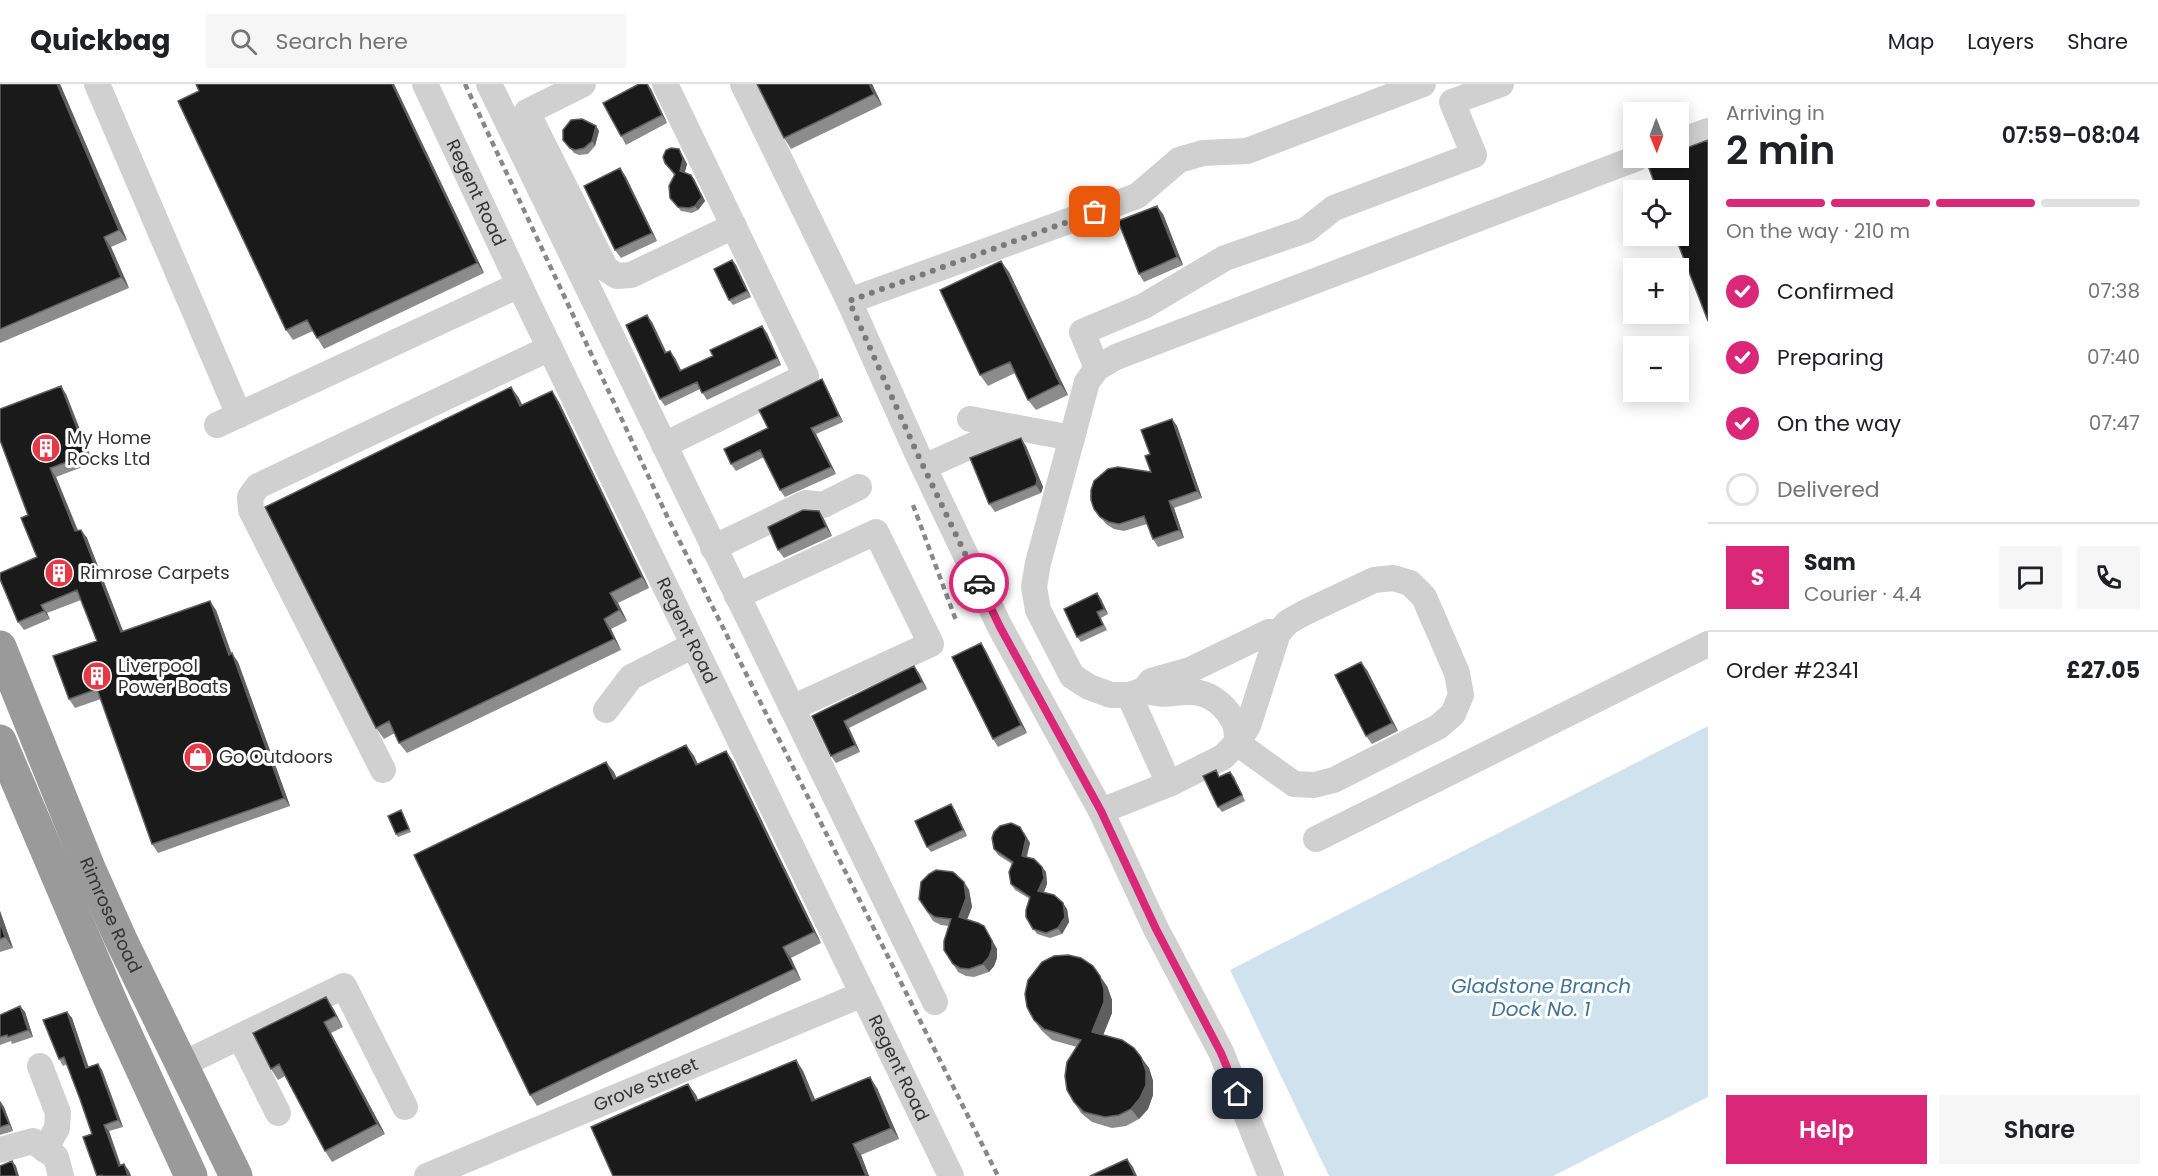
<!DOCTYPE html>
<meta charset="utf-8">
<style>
:root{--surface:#fff;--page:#f6f6f6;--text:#202124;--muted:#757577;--line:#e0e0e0;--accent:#db2777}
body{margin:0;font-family:Poppins,sans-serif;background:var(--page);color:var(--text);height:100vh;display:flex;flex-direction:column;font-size:22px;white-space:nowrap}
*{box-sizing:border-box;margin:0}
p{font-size:20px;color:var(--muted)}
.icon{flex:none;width:33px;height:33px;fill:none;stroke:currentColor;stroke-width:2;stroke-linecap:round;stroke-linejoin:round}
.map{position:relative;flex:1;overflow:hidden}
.side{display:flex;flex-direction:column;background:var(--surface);width:450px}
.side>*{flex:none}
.needle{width:39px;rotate:179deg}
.tools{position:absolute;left:1623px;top:18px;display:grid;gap:12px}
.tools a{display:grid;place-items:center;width:66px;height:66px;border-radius:0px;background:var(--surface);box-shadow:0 3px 15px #0003;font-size:30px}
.pin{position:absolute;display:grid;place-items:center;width:51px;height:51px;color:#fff;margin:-26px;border-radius:12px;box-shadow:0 3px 9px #0006}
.courier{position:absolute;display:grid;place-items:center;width:60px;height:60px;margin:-30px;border:4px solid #db2777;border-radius:50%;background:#fff;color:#222;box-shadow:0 2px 8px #0007}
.summary em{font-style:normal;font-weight:600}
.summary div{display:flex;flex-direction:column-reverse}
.summary{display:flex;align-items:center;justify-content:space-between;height:102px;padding:0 18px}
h1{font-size:39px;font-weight:600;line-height:45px}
.bar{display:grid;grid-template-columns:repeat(4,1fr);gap:9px 6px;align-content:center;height:72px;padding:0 18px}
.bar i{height:8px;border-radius:4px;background:var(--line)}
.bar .active{background:var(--accent)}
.bar p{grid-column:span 4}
.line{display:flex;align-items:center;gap:15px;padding:0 18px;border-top:2px solid var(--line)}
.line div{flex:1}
.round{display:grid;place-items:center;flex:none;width:63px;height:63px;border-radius:0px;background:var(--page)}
ol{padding:0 18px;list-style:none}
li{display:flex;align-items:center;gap:18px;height:66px}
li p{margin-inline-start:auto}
li .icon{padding:6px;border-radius:50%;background:var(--accent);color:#fff;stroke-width:4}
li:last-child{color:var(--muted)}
li i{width:33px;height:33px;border:3px solid var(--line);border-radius:50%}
.primary-button{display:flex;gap:12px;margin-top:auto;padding:12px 18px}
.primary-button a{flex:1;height:69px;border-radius:0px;background:var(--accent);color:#fff;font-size:24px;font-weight:600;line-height:69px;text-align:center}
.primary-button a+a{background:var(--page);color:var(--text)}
header{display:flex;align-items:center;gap:36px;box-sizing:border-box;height:84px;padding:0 30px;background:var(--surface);border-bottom:2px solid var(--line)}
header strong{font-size:28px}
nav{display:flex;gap:33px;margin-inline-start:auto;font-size:21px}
.search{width:420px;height:54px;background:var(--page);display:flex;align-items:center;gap:15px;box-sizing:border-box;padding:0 21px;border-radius:0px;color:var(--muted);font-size:22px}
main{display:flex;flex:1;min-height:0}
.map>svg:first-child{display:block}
.water{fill:#cfe2ee}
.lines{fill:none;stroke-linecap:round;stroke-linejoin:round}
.minor{stroke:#d0d0d0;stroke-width:26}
.highway{stroke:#9a9a9a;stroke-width:33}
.rail{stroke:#888;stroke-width:4.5;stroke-dasharray:6 4.5;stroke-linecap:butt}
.wall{fill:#8c8c8c}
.shaded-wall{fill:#5f5f5f}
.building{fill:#1a1a1a;stroke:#5f5f5f;stroke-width:1.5}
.done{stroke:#7a7a7a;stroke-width:6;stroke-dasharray:0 10.8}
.route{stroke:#db2777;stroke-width:8}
.labels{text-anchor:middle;stroke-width:6;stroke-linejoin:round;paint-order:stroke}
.street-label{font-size:18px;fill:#333;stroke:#fff}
.poi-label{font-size:18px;fill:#333;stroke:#fff;text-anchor:start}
.water-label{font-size:20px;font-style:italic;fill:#3f7597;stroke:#fff}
</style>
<header>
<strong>Quickbag</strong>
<div class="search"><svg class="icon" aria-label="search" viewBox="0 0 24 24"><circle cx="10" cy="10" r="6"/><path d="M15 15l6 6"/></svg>Search here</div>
<nav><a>Map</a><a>Layers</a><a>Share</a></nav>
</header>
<main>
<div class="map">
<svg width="1708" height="1092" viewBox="0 0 1708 1092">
<rect width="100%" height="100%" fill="#fff"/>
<path class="water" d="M1708,642V1013L1553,1092H1329L1230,886Z"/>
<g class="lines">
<g class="minor">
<path d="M97,0L239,331"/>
<path id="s1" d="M425,0L526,215L951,1092"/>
<path d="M489,0L935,918"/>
<path d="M583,0L527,28L606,185L617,192L631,191L734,142"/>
<path d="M743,0L849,217L917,369L1000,543L1101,727L1156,845L1221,968L1271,1092"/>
<path d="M1678,58L1708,47"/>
<path d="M849,217L1137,112L1179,76L1203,69L1247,67L1423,0"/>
<path d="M1097,284L1082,248L1144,222L1225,174L1306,146L1334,124L1474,71L1452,18L1501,0"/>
<path d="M970,335L1072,354"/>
<path d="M217,341L519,201"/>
<path d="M664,361L806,292L665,0"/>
<path d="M924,383L1013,343"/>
<path d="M713,464L806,419L823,421L859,403"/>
<path d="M737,512L876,448L931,560L792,624"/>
<path d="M1278,549L1269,548L1190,586L1151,597L1144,606L1129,611H1111L1089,603L1072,592L1038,526L1034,503L1038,479L1087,298L1097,284L1116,273L1637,74"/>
<path d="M1129,611L1169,700"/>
<path d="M606,626L631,593L694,561"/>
<path d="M383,686L251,426L250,413L258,402L550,264"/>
<path d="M1101,727L1169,700L1223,673L1237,659L1248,642L1278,549L1288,538L1304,529L1374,496L1393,494L1410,499L1424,513L1457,589L1461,611L1453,630L1438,643L1334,696L1314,701L1294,700L1237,659C1237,653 1237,646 1235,640C1227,623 1211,608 1191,608C1173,608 1162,613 1144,606"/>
<path d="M1316,755L1708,560"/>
<path d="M240,953L278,1029"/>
<path d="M181,981L344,902L405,1023"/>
<path d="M40,982L58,1029L57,1044L45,1066"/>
<path d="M0,1066L33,1057L56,1073L61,1092"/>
<path id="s2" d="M427,1092L863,910"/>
</g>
<g class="highway">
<path id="s3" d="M0,563L89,784L121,856L236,1092"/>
<path d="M0,657L112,920L191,1092"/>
</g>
<path class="rail" d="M465,0L667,432L998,1092
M913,421L957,539"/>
</g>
<path class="wall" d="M0,0H60L127,156L111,163L129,204L0,259Z
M394,0L484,189L324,265L313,247L293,256L286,246Z
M639,0H648L651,5L667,39L626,61L621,52Z
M757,0H872L882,21L791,65L784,54Z
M596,42L599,47L595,62L588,70L579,71L574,69L563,56Z
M682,70L687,80L684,89L694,95L705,117L698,126L692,129L681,127L670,114L674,91L665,79Z
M620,84L626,93L657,157L621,174L615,166Z
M1163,130L1183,181L1144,198L1139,190Z
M732,176L736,181L751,213L733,221L729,216Z
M1009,188L1068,311L1036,326L1028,316L1015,289L988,302L980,291Z
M652,238L666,268L675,274L681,287L767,249L781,281L707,316L700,305L665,322L660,315Z
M826,302L843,338L816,350L836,390L785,413L780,406L764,373L736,387L731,380L768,344Z
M511,303L522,321L552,307L559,318L649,504L618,519L627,537L611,545L621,566L407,669L399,659L395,649L384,655L376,644Z
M66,310L93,379L56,393L78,446H81L87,454L123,548L216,526L231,570L238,578L290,722L158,769L152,760L101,615L75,624L69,615L97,557L81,516L47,529L50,535L24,546L18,538L37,473L28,431Z
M1172,335L1177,342L1202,414L1174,424L1184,454L1158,463L1153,455L1147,440L1124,447L1114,445L1106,440L1094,425L1151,388L1150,370Z
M1026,362L1043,403L1041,409L995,428L989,420Z
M819,427L824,435L832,452L784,474L778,466Z
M1097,509L1101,515L1108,530L1101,534L1107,546L1081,558L1077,553Z
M981,559L986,567L1027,649L998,663L993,655Z
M1367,586L1398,647L1372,660L1366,652Z
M919,589L927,605L849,644L860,668L836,679L831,672L812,632Z
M686,661L694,672L698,680L733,677L821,859L791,874L801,896L537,1022L530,1011L606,678L616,694Z
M1230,688L1234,693L1245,717L1222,728L1218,723L1220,693Z
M951,720L955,726L967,752L931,768L927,763Z
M403,729L411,748L398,753L396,750Z
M1024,748L1030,759L1027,773L1042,783L1046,788L1047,800L1044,808L1067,825L1069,838L1062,850L1050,854L1037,850L1026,833L1030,815L1015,806L1011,800L1012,780L998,771L994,765Z
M964,798L969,806L972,823L967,836L989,851L997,865V874L994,882L989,888L974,893L966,892L958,888L953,880L949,842L941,841L933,837L919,815Z
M0,827L13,864L0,868Z
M1107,902L1112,916V929L1103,951L1149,984L1153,997V1011L1148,1025L1139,1035L1126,1042L1112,1044L1092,1038L1081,1029L1074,1018L1077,963L1052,956L1041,946L1034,936Z
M20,922L25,928L33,953L12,960L11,957L0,961V931Z
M333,924L343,943L331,949L385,1050L332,1078L325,1067L285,992L278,996L271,985Z
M67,928L72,934L88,983L102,986L123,1043L109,1047L121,1081L124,1080L129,1087L131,1092H97L92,1050L80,1015L67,980L63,982L59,975Z
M796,976L803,987L815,1016L877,1004L899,1055L861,1071L869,1092H613L688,1000L696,1011L698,1016Z
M0,1017L4,1023L13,1047L0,1051Z"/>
<path class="shaded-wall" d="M57,0H60L127,156L119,146Z
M392,0H394L484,189L477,179Z
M647,0L651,5L667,39L662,31Z
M869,0H872L882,21L874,10Z
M596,42L599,47L595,62L592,57Z
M679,65L687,80L684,92L680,87Z
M620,84L626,93L657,157L652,149Z
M691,91L694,95L705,117L698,126L695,122Z
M1157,122L1163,130L1183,181L1177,173Z
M104,153L111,163L129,204L121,193Z
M732,176L736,181L751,213L747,207Z
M1001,177L1009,188L1068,311L1060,300Z
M647,231L652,238L670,276L665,269Z
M762,242L767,249L781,281L777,274Z
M670,267L675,274L685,294L680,287Z
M822,295L826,302L843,338L839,332Z
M61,302L66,310L93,379L87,371Z
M511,303L519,314L528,333L520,322Z
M552,307L559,318L649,504L642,493Z
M1172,335L1177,342L1202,414L1197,407Z
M811,344L816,350L836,390L831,383Z
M1021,354L1026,362L1043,403L1041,409L1036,401Z
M50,384L56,393L81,455L75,447Z
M1169,417L1174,424L1184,454L1179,446Z
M819,427L824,435L832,452L826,443Z
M81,446L87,454L127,557L121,548Z
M610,509L618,519L627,537L619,526Z
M1097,509L1101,515L1108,530L1104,525Z
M210,517L216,526L235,579L229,571Z
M41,521L47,529L50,535L44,527Z
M604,535L611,545L621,566L614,555Z
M981,559L986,567L1027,649L1021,641Z
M232,569L238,578L290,722L284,714Z
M1361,578L1367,586L1398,647L1392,639Z
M914,582L919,589L927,605L922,598Z
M844,637L849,644L860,668L855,661Z
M686,661L694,672L703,692L696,681Z
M726,667L733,677L821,859L814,848Z
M606,678L614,688L622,705L614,695Z
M1230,688L1234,693L1245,717L1242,711Z
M951,720L955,726L967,752L963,746Z
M1020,743L1030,759L1025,777L1022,772Z
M1042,783L1046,788L1047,800L1042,812L1038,807Z
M964,798L969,806L972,823L964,842L959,833Z
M1063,819L1067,825L1069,838L1062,850L1058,844Z
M0,827L13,864L5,853L0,838Z
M984,842L997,865V874L994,882L989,888L983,880Z
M783,863L791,874L801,896L794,885Z
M1100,892L1107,902L1112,916V929L1100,959L1092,948Z
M326,913L333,924L343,943L336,932Z
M20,922L25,928L33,953L28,946Z
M67,928L72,934L91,990L86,984Z
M324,938L331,949L385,1050L377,1040Z
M1141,973L1149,984L1153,997V1011L1148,1025L1139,1035L1131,1025Z
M796,976L803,987L820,1027L812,1017Z
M98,980L102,986L123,1043L118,1036Z
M870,993L877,1004L899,1055L891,1044Z
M688,1000L696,1011L703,1028L696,1017Z
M0,1017L4,1023L13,1047L9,1040Z
M104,1041L109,1047L123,1089L119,1082Z
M853,1060L861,1071L869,1092H866Z
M1127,1075L1133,1083L1137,1092H1135Z
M12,1077L16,1082L19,1092H17Z
M124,1080L129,1087L131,1092H128Z"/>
<path class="building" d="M0,0H57L119,146L104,153L121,193L0,245Z
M196,0H392L477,179L317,254L307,236L286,246L178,17L199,7Z
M639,0H647L662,31L621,52L603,19Z
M757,0H869L874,10L784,54Z
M582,35L596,42L592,57L584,64L575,66L570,64L563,56V46L571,36Z
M1708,56V237L1675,152H1678V106H1657L1647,79L1662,74H1678V67Z
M671,64L679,65L683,75L680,87L691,91L702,113L695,122L689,124L678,123L670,114L669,102L675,90L665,79L663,73L666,66Z
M620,84L652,149L615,166L584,102Z
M1157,122L1177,173L1139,190L1118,137Z
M732,176L747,207L729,216L714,185Z
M1001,177L1060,300L1028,316L1010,278L980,291L940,206Z
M647,231L665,269L670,267L680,287L713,272L710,266L762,242L777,274L702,309L697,298L660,315L626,241Z
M822,295L839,332L811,344L831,383L780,406L760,366L731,380L724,365L768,344L759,326Z
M61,302L87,371L50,384L75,447L81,446L121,548L210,517L229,571L232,569L284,714L152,760L97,605L69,615L53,572L97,557L77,506L41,521L44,527L18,538L0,495V489L37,473L21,434L28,431L0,356V325Z
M511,303L520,322L552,307L642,493L610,509L619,526L604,535L614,555L399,659L389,637L376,644L265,423Z
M1172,335L1197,407L1169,417L1179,446L1153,455L1144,432L1119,440L1109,438L1100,433L1094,425L1091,416V406L1094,397L1108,385L1118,383L1151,388L1145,372L1150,370L1141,346Z
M1021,354L1037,395L1036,401L989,420L970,374Z
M803,426L819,427L826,443L778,466L768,443Z
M1097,509L1104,525L1097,528L1103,541L1077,553L1064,525Z
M981,559L1021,641L993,655L952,573Z
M1361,578L1392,639L1366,652L1335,591Z
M914,582L922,598L844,637L855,661L831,672L812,632Z
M686,661L696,681L726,667L814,848L783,863L794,885L530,1011L414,771L606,678L614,695Z
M1216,686L1219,693L1230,688L1242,711L1218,723L1203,692Z
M951,720L963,746L927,763L915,737Z
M401,726L409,745L396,750L388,732Z
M1011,739L1020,743L1026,754L1022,772L1034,775L1042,783L1044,794L1038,807L1054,811L1063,819L1065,833L1058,844L1046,849L1033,845L1026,833V826L1030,813L1011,800L1009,788L1013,778L994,765L992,754L994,748L1000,742Z
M936,786L953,788L964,798L966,814L959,833L978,839L984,842L992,857V865L989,873L983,880L969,885L960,884L953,880L944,866V857L951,835L935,833L928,828L919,815L921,798L929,790Z
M0,838L5,853L0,855Z
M1068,871L1081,874L1093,882L1100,892L1104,905V918L1092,948L1122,956L1134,964L1141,973L1146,987V1001L1140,1014L1131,1025L1119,1031L1105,1033L1084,1028L1074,1018L1067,1006L1065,992L1067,978L1081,956L1044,945L1034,936L1027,923L1025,910L1028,896L1042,878L1054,872Z
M326,913L336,932L324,938L377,1040L325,1067L279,980L271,985L253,949Z
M20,922L28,946L8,953L7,951L0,953V931Z
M67,928L86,984L98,980L118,1036L104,1041L119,1082L124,1080L128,1092H103L102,1091L97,1092L83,1053L92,1050L80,1015L64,973L59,975L43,936Z
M796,976L812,1017L870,993L891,1044L853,1060L866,1092H613L591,1043L688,1000L696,1017Z
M0,1018L9,1040L0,1043Z
M1127,1075L1135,1092H1090Z
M12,1077L17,1092H0V1082Z"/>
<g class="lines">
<path class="done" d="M979,499L917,369L849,217L1095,128"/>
<path class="route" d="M979,499L1000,543L1101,727L1156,845L1221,969L1238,1010"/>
</g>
<defs>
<g id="building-disc" transform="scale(1.5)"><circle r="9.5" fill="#e63946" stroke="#fff"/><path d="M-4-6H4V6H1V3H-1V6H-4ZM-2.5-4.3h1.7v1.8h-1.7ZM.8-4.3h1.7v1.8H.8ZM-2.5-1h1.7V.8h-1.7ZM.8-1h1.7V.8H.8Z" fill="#fff"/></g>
<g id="shop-disc" transform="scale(1.5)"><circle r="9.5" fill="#e63946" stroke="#fff"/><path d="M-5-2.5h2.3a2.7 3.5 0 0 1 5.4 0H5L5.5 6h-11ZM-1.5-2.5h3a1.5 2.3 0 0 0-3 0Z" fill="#fff"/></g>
</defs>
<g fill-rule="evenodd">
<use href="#building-disc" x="46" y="364"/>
<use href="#building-disc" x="59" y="489"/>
<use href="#building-disc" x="97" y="592"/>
<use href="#shop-disc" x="198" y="673"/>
</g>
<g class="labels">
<g class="street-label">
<text dy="6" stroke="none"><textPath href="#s1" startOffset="120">Regent Road</textPath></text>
<text dy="6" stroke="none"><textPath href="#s1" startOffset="606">Regent Road</textPath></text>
<text dy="6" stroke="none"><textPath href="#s3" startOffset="290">Rimrose Road</textPath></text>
<text dy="6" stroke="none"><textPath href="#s1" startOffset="1092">Regent Road</textPath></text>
<text dy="6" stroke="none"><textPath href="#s2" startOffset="237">Grove Street</textPath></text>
</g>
<g class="poi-label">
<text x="67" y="360">My Home<tspan x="67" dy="21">Rocks Ltd</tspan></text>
<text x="80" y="495">Rimrose Carpets</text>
<text x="118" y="588">Liverpool<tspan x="118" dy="21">Power Boats</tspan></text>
<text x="219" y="679">Go Outdoors</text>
</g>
<g class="water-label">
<text x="1541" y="909">Gladstone Branch<tspan x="1541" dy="23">Dock No. 1</tspan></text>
</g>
</g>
</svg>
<div class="tools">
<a><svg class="needle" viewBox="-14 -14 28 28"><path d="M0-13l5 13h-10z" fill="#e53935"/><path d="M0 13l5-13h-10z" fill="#757577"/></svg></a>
<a><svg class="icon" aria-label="locate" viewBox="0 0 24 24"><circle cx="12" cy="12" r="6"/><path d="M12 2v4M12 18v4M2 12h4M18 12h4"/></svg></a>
<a>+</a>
<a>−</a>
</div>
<div class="pin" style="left:1095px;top:128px;background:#ea580c"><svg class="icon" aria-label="bag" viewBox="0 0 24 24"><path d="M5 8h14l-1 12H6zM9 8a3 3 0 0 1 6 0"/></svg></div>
<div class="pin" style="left:1238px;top:1010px;background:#1f2937"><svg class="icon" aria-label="home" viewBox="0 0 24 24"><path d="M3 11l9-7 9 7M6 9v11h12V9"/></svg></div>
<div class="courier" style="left:979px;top:499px"><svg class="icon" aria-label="car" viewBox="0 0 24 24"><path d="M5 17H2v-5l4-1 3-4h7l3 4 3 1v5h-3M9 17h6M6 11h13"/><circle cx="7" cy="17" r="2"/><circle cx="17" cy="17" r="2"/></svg></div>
</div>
<section class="side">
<div class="summary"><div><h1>2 min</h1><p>Arriving in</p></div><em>07:59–08:04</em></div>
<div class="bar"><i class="active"></i><i class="active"></i><i class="active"></i><i></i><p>On the way · 210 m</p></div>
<ol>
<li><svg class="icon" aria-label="check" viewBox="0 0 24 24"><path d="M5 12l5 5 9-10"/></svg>Confirmed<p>07:38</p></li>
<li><svg class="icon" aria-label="check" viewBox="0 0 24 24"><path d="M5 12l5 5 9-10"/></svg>Preparing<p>07:40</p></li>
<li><svg class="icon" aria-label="check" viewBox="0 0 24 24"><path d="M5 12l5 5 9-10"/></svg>On the way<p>07:47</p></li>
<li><i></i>Delivered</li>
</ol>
<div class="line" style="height:108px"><b class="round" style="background:var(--accent);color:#fff">S</b><div><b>Sam</b><p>Courier · 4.4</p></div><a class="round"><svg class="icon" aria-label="chat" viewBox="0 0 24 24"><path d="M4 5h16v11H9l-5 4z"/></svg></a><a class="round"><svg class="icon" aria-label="phone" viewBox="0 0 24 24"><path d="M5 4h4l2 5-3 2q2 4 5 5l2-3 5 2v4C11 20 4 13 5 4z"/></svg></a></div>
<div class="line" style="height:78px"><div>Order #2341</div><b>£27.05</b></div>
<div class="primary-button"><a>Help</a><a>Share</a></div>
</section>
</main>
